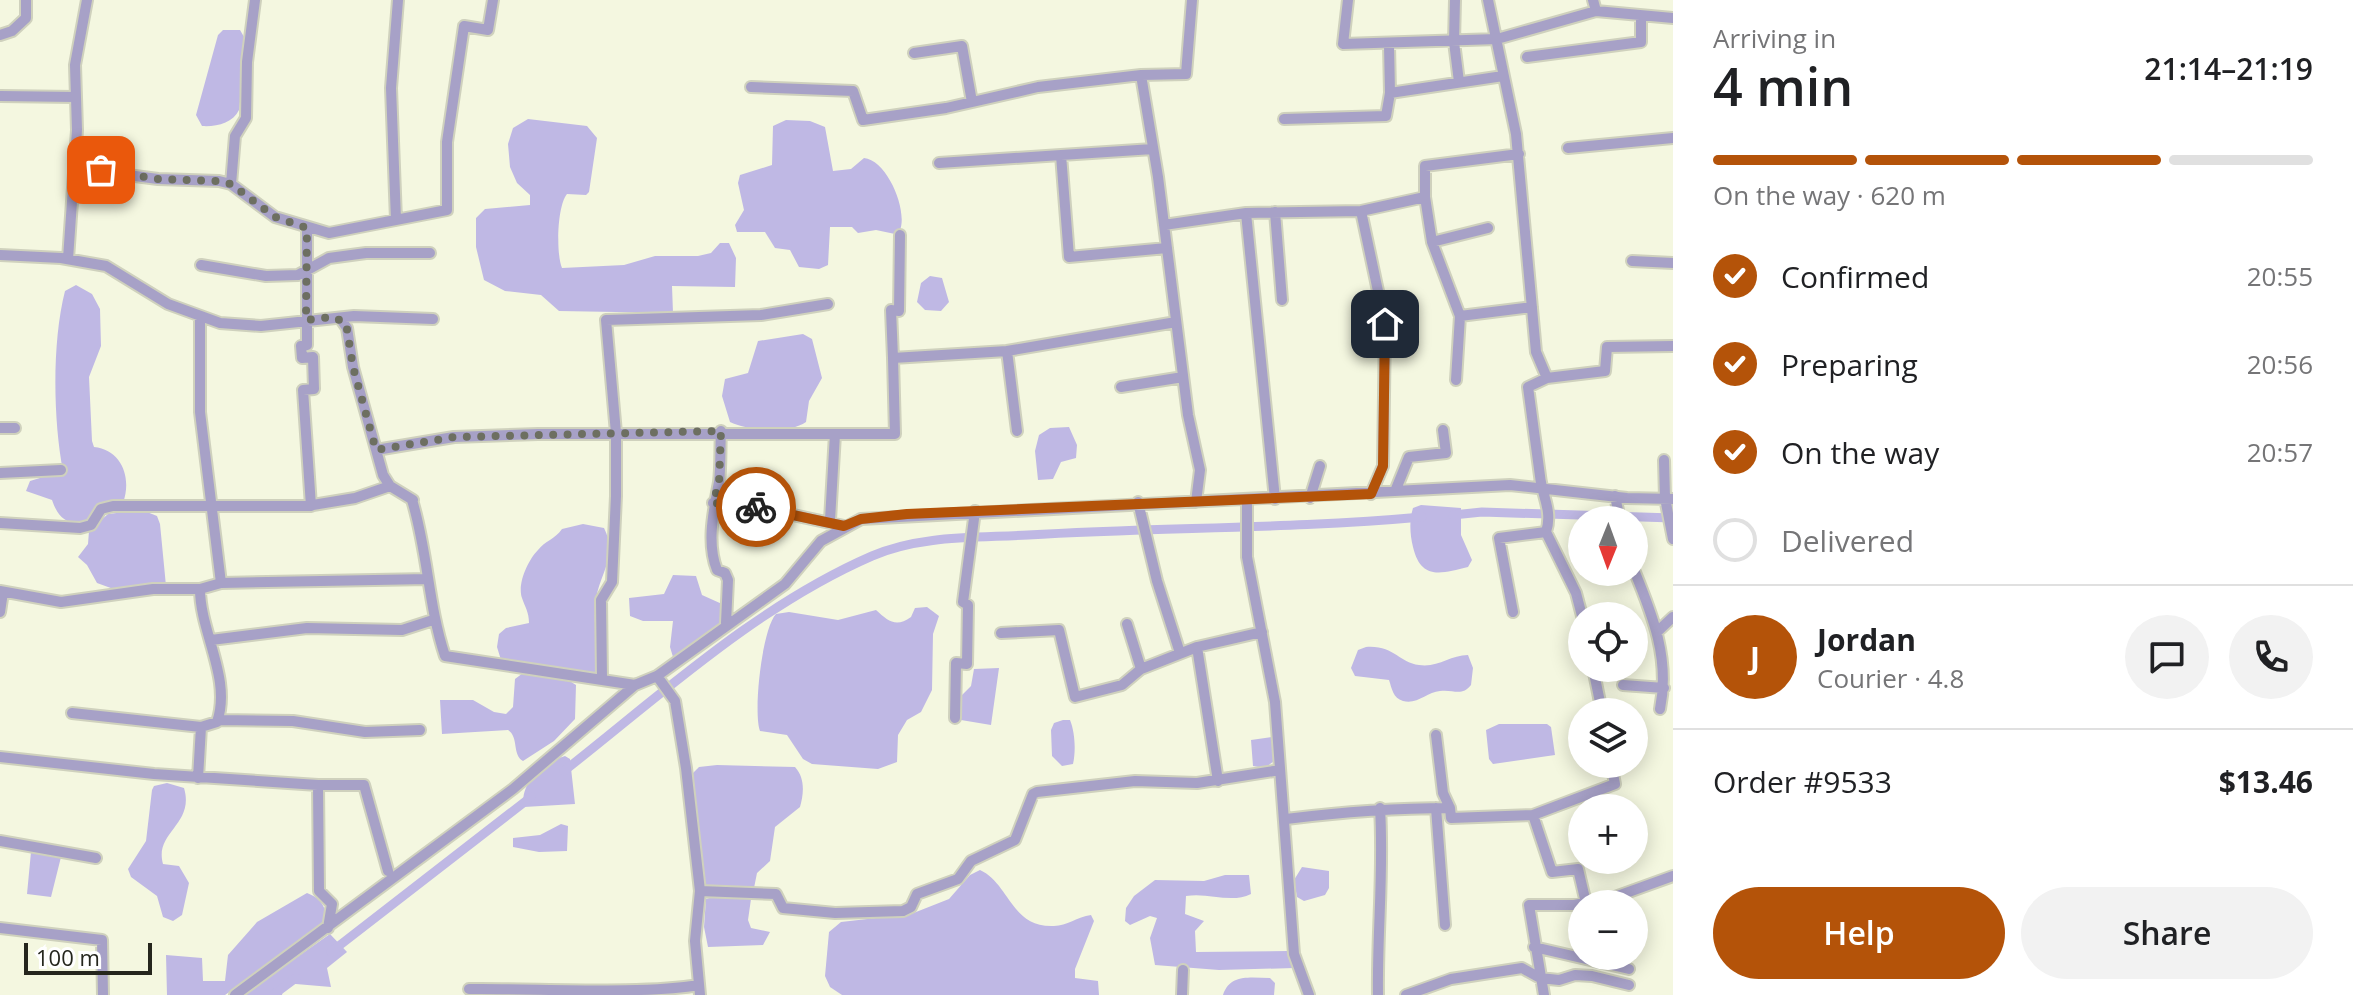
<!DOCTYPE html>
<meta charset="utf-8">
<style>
:root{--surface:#fff;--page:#f2f2f2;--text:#202124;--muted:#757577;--line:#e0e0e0;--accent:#b45309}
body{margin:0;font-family:"Open Sans",sans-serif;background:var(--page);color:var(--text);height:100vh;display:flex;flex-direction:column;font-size:30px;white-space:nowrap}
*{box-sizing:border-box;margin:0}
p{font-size:26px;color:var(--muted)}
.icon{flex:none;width:44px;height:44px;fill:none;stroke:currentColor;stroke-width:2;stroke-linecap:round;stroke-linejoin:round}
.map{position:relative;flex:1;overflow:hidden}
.sheet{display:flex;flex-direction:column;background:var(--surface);width:680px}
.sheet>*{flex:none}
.needle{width:52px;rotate:181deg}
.tools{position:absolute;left:1568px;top:506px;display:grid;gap:16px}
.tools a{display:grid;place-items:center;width:80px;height:80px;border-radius:50%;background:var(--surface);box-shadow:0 4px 20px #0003;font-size:40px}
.scale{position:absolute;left:24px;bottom:20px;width:128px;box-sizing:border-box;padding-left:8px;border:4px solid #25261d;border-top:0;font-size:22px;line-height:28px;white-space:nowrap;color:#25261d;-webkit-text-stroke:6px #fff;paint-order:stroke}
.pin{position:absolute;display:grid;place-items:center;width:68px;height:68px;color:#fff;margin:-34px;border-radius:16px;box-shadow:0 4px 12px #0006}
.courier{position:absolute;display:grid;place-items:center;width:80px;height:80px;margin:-40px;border:6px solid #b45309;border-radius:50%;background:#fff;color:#222;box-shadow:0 2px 10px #0007}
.overview em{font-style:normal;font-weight:600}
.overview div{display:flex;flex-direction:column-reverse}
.overview{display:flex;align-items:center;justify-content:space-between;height:136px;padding:0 40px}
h1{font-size:52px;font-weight:600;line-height:60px}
.bar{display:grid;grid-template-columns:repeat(4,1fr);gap:12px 8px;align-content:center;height:96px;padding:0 40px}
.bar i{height:10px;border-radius:6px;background:var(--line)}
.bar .selected{background:var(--accent)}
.bar p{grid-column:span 4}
.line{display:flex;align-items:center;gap:20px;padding:0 40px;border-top:2px solid var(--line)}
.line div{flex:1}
.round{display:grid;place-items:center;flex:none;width:84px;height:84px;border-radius:42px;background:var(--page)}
ol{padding:0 40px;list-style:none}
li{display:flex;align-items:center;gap:24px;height:88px}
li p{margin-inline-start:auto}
li .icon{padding:8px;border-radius:50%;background:var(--accent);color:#fff;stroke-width:4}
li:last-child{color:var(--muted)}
li i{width:44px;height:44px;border:4px solid var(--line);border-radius:50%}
.button{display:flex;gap:16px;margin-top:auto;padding:16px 40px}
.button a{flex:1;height:92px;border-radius:48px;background:var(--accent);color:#fff;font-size:32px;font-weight:600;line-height:92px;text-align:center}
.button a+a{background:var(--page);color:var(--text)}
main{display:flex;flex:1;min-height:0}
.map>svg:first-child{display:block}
.water{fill:#bfb8e4}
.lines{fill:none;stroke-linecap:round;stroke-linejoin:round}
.canal{stroke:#bfb8e4;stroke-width:9}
.street-casing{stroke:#cfd1bd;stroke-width:14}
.street{stroke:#a7a1c7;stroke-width:10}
.done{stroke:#6d6f61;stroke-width:8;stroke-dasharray:0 14.4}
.route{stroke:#b45309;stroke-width:10}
</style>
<main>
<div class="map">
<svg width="1673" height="995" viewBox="0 0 1673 995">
<rect width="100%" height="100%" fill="#f4f7e0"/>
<path class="water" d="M223,30H240L247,42L239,110C233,123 216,127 202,126L196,115L218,35Z
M528,119L587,126L597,138L589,192L586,195L567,194C557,206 556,254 562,268L624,265L655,256H698L711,253L720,243H729L736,258L735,287L672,286L673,313L559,311L541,295L505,291L484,280L476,247V218L485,209L530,205V195L517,183L510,167L508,144L513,128Z
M786,120L810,121L825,127L833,171L851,169L864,158C887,160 908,210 900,230L895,234L876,230L858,233L852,227H830L828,265L819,269L799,267L790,250L775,248L765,232H737L735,225L744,210L738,183L740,175L772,165L773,126Z
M930,276L942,278L949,302L941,311L925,310L917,302L921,283Z
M76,285L92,294L100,309L101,346L89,377L92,441L94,447C122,450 132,478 123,503L100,504L90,521C68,526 59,520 52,500L26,491L30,481L63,471C53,419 52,342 65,291Z
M803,334L812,339L822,378L809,401L806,422C789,434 749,431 730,422L722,396L725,379L748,373L758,341Z
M1069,427L1077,445L1076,458L1061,462L1053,479L1038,480L1035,451L1039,435L1050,428Z
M1421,505L1461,508V535L1472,560L1468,567C1440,574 1421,580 1413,547C1410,534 1409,521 1413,508Z
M142,510L157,516L160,524L166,586L119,591L97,583L87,565L78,557L88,544L89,531L108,514Z
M583,524L604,528C618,556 600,573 596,599C593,623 597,650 597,674L501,660L497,647L499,634L506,628L529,623C529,612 525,607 522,598C517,584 528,560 538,550C545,541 555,539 562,529Z
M673,575L696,576L702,595L722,604L720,624L673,657L670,647L673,621H643L630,616L629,598L664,594Z
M927,607L939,616L933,634L932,690L921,712L907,720L898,735L897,762L878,769L812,764L803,759L787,735L760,731C753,712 762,629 776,614L789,612L838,620L876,610C888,621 896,628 911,617L915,608Z
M1366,647C1394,645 1399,663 1419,665C1438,668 1450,655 1468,655L1473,668L1471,685C1462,697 1453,689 1440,691C1427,692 1417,705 1403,701C1393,698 1392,689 1389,680L1355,676L1351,668L1358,650Z
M999,668L991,725L961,720L960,697L971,686L974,669Z
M523,673L568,680L576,685L575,719L554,741L523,761C512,755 519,737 508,730L442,734L440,700H473L494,712L506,714L513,707L515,679Z
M1063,720H1070C1075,732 1076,751 1073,764L1062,766L1052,756L1051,730L1054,723Z
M1499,724H1547L1551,727L1555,755L1493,764L1489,759L1486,730Z
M1272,737L1274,761L1265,768L1253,766L1251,740Z
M565,756L570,759L575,804L524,807C519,783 543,763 565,756Z
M717,765L795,767C805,778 804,793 800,807L775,827L770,861L757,873L754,888L710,887L704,884L693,773L699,767Z
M167,783L184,788C195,825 154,832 163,864L179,866L189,883L182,915L173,921L163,917L157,896L131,877L128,869L146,841L152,790L154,786Z
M561,824L568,826L567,851L539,852L513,847V838L540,835Z
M34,850L61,857L51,897L27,894L31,852Z
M1302,867L1329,871V888L1325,895L1304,901L1297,897L1294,880Z
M980,870C1010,884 1011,928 1054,926C1067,926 1077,917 1091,915L1094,921L1075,969V978L1098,981L1099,995H842L830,987L825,976L829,932L841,922L911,914L949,899L970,875Z
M1225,875H1249L1251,894C1231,904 1208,892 1186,896L1185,914L1204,921L1195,931L1196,952L1288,951L1294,968L1219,970L1155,965L1150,938L1157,918L1150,916L1130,925L1125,921L1126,908L1134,896L1155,880L1204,881Z
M307,893C323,899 327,909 327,926L225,995H167L166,955L202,958L203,981H225L228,955L257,922Z
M716,896L751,899L748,920L751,928L770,932L763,945L708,947L704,927L706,899Z
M330,934L347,952L327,968L331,987L284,983L282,995H243Z
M1270,978L1275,983L1274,995H1223C1230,973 1252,978 1270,978Z"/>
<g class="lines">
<path class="canal" d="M1453,515L1482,512L1673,518
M564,771C662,694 757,606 872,556C920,535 977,538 1028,535C1159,527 1291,529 1422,517
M331,952L531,797
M273,995L296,978"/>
<g class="street-casing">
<path id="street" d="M1192,0L1186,74L1141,75L1158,177L1188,415L1200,470L1196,502
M1348,0L1343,44L1497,39L1596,11
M1455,0L1454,42L1459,82
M1488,0L1516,134L1536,352L1547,378
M1593,0L1596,11L1673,18
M0,35L12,31L26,18V0
M914,53L962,46L972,102
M1527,57L1641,42V17
M751,87L853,91L863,120L946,108L1038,87L1141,75
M1390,93L1503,76
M0,96L75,97
M1284,119L1386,116L1390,93L1389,45
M1568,148L1673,138
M1153,149L1061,155L1069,257L1167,248
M939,163L1061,155
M74,168L158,179L219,181L231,184L275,217L329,233L447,210V142L464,26L488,30L493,0
M231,184L235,136L246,118L247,62L255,0
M1425,197L1432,242L1460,316L1456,380
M1361,211L1385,324L1383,466L1371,494
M1275,212L1282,300
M1246,213L1275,499
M396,220L391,88L398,0
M1164,225L1246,213L1361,211L1425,197V166L1519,154
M307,228V345L301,346L302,358L313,357L314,389L303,390L311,506
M1432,242L1488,228
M0,255L61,258L106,266L168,304L220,323L261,326L354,316L433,319
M68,259L77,130L75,65L87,0
M1632,261L1673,263
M201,265L266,276L298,275L329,258L366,253H430
M1460,316L1532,307
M340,318L347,328L353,367L383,475L390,486L413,500
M893,358L891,310L899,311L900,235
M1121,387L1183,377
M0,428H15
M721,431C720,448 721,466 719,482C714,510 706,542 717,570L725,573L728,580L726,623
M1017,431L1007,351L1176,322
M376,450L454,437L538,434H895L893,358L1007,351
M1664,460L1665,498L1673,539
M0,473L61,470
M1396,489L1409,457L1446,453L1443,430
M1615,496L1620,520
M1310,498L1320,466
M412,500C428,552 428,605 445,656L635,685
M1247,501V557L1275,702L1294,954L1309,995
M1138,502L1157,581L1180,653
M713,503L761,508L844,526
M830,520L835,434
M0,523L80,528L91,525L101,509L113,506H307L355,498L390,486
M1546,532L1576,593L1582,616
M1634,570C1653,616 1670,659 1660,709
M221,583L428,579
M0,591L61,602L153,589H200
M0,612L3,592
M1513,612L1499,538L1546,532C1553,511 1542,496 1540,476C1536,446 1532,417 1528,387L1547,378L1605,371L1607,347L1673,346
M1127,624L1141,669
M1657,632L1673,617
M1001,633L1059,630L1075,697L1122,685L1141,669L1197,647L1262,632
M211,640L307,628L402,630L433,620
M1197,647L1218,781
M1593,668L1602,712
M657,676L675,701L686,768L700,891L695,941L700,995
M602,679L601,600L612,582L616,496V433L606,320L761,315L828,304
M1623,685L1664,688
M72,713L201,727
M955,718L956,663L967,664L968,605L963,602L975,511
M218,720L293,721L365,732L420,730
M1436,735L1443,793L1450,808
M0,757L154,774L318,785L319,891L332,904L328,928
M198,778L201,727L217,722C232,679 200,632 200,589L221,583L200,412V316
M318,785H364L388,871
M1436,808L1445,925
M1533,815L1615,784L1611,764
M1286,819C1342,812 1395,808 1450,808L1451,818L1533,815L1552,872L1578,869L1586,903
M0,841L96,858
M700,891L776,894L783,908L835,913L903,911L911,907L917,894L958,879L971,861L1015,840L1033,794L1037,792L1135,781L1197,783L1280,770
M0,928L102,940L103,995
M1534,947L1629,969
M469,989C534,988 641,995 699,985
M235,995L513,789L635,685L657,676L785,584L821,541L861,519L1510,485L1627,498L1673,499
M1182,995L1183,970
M1378,995C1377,932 1384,871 1380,808
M1406,995L1451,979L1522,968L1540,978L1559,980L1575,975L1592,976L1629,985
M1544,995L1529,905H1574L1612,898L1673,876"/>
</g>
<use href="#street" class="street"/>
</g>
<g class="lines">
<path class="done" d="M101,170L158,179L219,181L231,184L275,217L307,228L306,320L333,317L346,323L353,367L376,450L454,437L721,431L719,483L713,503L756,507"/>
<path class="route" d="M756,507L844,526L861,519L907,514L1371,494L1383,466L1385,324"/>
</g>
</svg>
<div class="tools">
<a><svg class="needle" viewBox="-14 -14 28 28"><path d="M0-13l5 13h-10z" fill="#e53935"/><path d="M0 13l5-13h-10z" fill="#757577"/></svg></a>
<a><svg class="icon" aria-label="locate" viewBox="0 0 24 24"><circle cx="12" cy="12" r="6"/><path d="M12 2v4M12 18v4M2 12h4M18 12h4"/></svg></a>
<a><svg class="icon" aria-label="layers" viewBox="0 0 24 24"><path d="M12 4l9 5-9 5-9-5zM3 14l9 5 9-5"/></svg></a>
<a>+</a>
<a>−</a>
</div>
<div class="scale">100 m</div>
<div class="pin" style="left:101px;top:170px;background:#ea580c"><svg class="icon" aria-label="bag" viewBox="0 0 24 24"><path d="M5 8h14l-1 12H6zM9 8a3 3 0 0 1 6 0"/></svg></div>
<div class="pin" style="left:1385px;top:324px;background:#1f2937"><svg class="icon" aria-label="home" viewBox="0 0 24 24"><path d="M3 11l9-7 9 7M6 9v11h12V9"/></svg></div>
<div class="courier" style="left:756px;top:507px"><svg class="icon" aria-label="bike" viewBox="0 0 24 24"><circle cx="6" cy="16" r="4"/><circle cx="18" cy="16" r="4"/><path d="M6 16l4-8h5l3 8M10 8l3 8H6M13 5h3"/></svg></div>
</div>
<section class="sheet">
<div class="overview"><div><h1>4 min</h1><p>Arriving in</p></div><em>21:14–21:19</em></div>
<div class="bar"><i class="selected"></i><i class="selected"></i><i class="selected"></i><i></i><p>On the way · 620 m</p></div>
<ol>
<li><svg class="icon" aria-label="check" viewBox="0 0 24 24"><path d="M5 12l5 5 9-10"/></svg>Confirmed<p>20:55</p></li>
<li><svg class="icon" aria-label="check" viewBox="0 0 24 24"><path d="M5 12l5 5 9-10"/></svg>Preparing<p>20:56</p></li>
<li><svg class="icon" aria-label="check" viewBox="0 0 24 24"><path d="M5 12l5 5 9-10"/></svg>On the way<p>20:57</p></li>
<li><i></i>Delivered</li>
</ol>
<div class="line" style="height:144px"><b class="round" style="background:var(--accent);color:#fff">J</b><div><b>Jordan</b><p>Courier · 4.8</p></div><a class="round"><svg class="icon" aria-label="chat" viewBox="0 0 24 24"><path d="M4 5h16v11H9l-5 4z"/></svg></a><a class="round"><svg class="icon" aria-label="phone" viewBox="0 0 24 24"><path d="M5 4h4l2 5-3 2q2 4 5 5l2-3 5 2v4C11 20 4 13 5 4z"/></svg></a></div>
<div class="line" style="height:104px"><div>Order #9533</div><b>$13.46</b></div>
<div class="button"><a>Help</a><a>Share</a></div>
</section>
</main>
